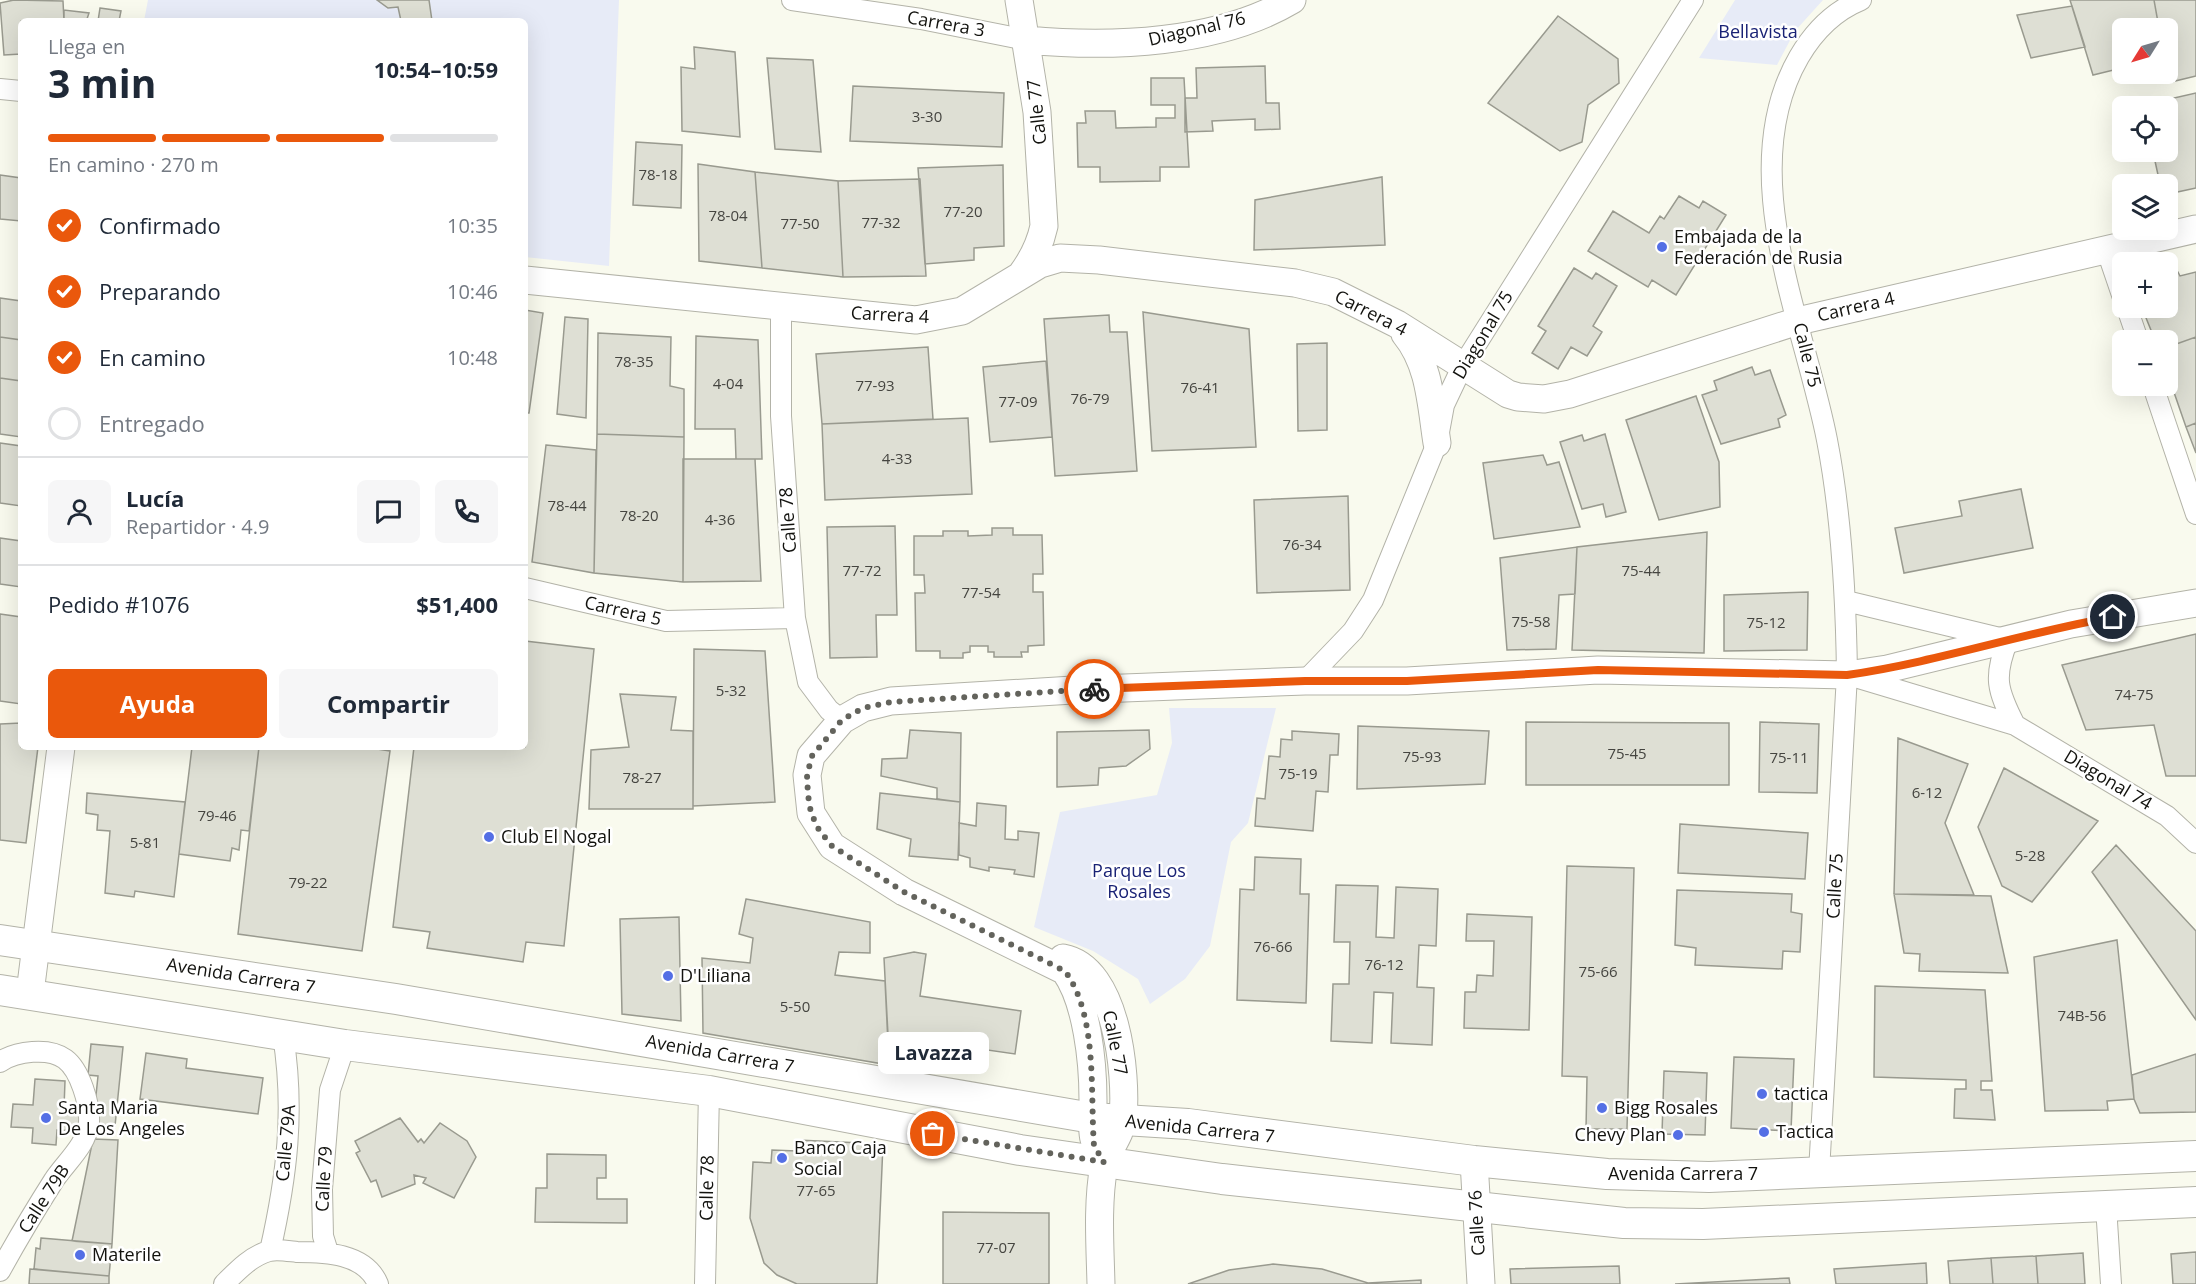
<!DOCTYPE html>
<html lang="es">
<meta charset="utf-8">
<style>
:root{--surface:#fff;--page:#f6f6f7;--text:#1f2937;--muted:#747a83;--line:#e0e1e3;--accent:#ea580c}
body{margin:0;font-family:"Open Sans",sans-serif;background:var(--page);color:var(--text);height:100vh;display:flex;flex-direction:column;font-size:22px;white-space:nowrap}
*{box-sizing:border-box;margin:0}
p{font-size:20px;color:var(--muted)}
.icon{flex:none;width:33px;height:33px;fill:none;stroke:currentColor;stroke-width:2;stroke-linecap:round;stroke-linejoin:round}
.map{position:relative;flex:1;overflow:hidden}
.side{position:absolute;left:18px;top:18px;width:510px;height:732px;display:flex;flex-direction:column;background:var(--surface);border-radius:9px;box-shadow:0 6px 24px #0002}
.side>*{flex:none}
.needle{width:39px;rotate:233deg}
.controls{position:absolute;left:2112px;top:18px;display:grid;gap:12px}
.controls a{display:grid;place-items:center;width:66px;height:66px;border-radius:9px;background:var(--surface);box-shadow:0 6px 24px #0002;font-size:30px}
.pin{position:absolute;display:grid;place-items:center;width:51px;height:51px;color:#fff;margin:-26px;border:3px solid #fff;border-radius:50%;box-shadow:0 2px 6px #0007}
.courier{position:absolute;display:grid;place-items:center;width:60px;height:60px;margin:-30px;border:4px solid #ea580c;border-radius:50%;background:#fff;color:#222;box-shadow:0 2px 8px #0007}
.bubble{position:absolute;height:42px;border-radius:9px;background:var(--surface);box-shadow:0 6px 24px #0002;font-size:20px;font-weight:700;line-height:42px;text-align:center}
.headline em{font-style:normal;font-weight:700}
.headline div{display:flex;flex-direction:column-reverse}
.headline{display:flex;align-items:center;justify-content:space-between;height:102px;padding:0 30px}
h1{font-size:39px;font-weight:700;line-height:45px}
.bar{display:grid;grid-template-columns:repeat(4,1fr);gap:9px 6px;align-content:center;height:72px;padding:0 30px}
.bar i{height:8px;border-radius:4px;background:var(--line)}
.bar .current{background:var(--accent)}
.bar p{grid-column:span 4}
.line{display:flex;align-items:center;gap:15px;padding:0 30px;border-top:2px solid var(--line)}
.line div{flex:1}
.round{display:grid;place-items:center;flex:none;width:63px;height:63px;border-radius:9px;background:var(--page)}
ol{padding:0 30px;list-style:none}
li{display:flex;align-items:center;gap:18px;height:66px}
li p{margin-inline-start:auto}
li .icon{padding:6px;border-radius:50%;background:var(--accent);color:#fff;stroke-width:4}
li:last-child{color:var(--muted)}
li i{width:33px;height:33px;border:3px solid var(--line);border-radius:50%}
.cta{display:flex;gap:12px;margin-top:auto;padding:12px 30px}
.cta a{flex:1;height:69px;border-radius:9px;background:var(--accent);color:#fff;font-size:24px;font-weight:700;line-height:69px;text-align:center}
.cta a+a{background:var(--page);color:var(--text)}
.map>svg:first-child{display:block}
.green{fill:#e7ebf7}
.building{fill:#dedfd4;stroke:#999a8f;stroke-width:1.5}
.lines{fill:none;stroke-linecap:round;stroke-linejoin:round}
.street-casing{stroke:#b3b3a8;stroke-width:22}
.secondary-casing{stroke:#b3b3a8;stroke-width:29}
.primary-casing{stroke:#b3b3a8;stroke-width:32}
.street{stroke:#fff;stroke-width:20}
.secondary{stroke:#fff;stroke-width:27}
.primary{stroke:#fff;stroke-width:30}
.done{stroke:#63635c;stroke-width:6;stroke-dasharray:0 10.8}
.route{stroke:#ea580c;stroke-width:8}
.poi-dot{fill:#546fe5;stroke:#fff;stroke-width:2}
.labels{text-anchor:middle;stroke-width:5;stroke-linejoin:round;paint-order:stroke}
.number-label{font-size:15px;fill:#454540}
.street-label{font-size:18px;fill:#12120e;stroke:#fff}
.park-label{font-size:18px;fill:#192275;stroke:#fff}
.poi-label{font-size:18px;fill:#12120e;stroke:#fff;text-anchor:start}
</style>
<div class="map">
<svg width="2196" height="1284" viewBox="0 0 2196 1284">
<rect width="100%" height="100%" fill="#f9faee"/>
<path class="green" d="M148,0H619L609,266L525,257V21H144Z
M1735,0H1823L1795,31L1777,65L1699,58Z
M1169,708H1276L1248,823L1231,842L1210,946L1185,979L1150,1004L1138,979L1093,951L1034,927L1060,812L1157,795L1172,743Z"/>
<path class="building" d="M14,0L63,1L64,21H21V54L4,55L0,3Z
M377,0H429L432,21H401L398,7L388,8Z
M2070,0H2154L2159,28H2122V68L2093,75Z
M2154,0H2196V76L2171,82L2168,68V28H2159Z
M2072,6L2085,47L2031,58L2017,15Z
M100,8L121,11L119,21H64V10L89,13L87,19L98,21Z
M1558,16L1618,59L1619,83L1588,105L1582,142L1560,151L1488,103Z
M694,47L735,52L740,137L682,131L681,67L695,69Z
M767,58L813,60L821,152L775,149Z
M1265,66L1266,103H1279L1280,129L1255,130V119L1212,121L1213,131L1185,132V98H1197L1196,68Z
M1151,78H1184L1189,167H1160V181L1100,182V167H1078L1077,123H1086L1085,111H1115L1116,128L1156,127V118H1175V105H1151Z
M853,86L1004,93L1002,147L850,141Z
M2196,93V188L2168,194V184H2160L2153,152H2168V106H2153L2152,103Z
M636,142L682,145L681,208L633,205Z
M698,164L755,172L762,268L699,261Z
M1003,165L1004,246L974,248V260L925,264L918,168Z
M755,172L838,181L843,277L762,268Z
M0,175L21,178V221L0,219Z
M1382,177L1385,245L1254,250L1255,200Z
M920,179L926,276L843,277L838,181Z
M1679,196L1699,208L1703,201L1726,215L1676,295L1652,280L1648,287L1588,251L1613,211L1649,233L1660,216L1664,219Z
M1574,268L1592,279L1596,273L1617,286L1593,326L1602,332L1587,356L1571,347L1558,369L1532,353L1546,331L1538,326Z
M2168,272L2169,274L2178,272L2180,276L2196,272V337L2168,347V340H2155L2142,308H2168Z
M0,298L21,301V340L0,337Z
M525,310L543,313L529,413H525Z
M1143,312L1249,329L1256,447L1152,451Z
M1109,315L1110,332H1127L1137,471L1055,476L1044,319Z
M565,317L588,319L586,418L557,414Z
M598,333L671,337L670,386L684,389V437L597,434Z
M696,336L758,340L762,459H736L735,429H695Z
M0,337L21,340V381L0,378Z
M2196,337V423L2186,427L2168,375V347Z
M1327,343V430L1298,431L1297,344Z
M928,347L933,419L822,424L816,354Z
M1046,361L1052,437L990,442L983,367Z
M1752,367L1755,375L1770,370L1786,415L1778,419L1780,427L1721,444L1702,395L1717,390L1714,381Z
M0,378L21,381V437L0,434Z
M1696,396L1719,462L1720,507L1659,520L1626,420Z
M968,418L972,494L825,500L822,424Z
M2196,423V453L2186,427Z
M597,434L684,437L683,582L594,573Z
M1605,434L1626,512L1606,517L1603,504L1582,509L1560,442L1582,435L1584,441Z
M0,443L21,446V506L0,503Z
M546,445L596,450L594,573L532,562Z
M1543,455L1547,465L1559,462L1580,527L1494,539L1483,463Z
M683,459H755L761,581L683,582Z
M2021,489L2033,548L1904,573L1895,528L1962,516L1959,501Z
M1348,496L1350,590L1257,593L1254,500Z
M895,526L897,615H876L877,657L830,658L827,527Z
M992,528H1013V535H1042L1043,574H1033V592H1043L1044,645L1028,646V652H1021L1022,657H994V652H988V646H970V652L963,653V658H940V651H916L915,593H925L924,575H914V536H943V531H968V536L992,535Z
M1707,532L1704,653L1572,650L1577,547Z
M0,538L21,541V587L0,584Z
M1577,547L1575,594L1559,595L1556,649L1507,650L1500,558Z
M1808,592L1807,650L1724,651V595Z
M0,614L21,617V704L0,701Z
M2196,634V776H2166L2154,725L2086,730L2062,665Z
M525,641L594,649L564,946L526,942L523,962L427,948L430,932L393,927L414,747H525Z
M694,649L765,651L775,802L693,806Z
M620,694L676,697L671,730L693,731V809H589L591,750L629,747Z
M1526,722L1729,723V785H1526Z
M1760,722L1819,724L1817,793L1759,792Z
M21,723V747H38L26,843L0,840V724Z
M1358,726L1489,731L1485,784L1357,789Z
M910,730L961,733L960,802L937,799V788L881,776L882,759L907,758Z
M1149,730L1150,749L1126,766L1099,768L1098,785L1057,787V732Z
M1292,731L1339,734L1338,755H1330L1328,792L1316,791L1313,831L1255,826L1257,798L1265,799L1269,756L1280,757L1281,739L1292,740Z
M1898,738L1968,764L1945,823L1974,895L1894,894Z
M192,747H259L249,831L241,830L239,850L232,848L230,861L179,854Z
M259,747H364L390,751L362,951L238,934Z
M2004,768L2098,821L2032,902L2002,886L1978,827Z
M87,793L185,802L174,897L135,891L134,897L105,893L110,831L97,830L98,815L86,813Z
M880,793L960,802L958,860L909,856L911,839L877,829Z
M977,803L1006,806L1005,839L1018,840V831L1039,833L1034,877L1014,874L1015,870L989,867V871L970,867V858L959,855V823L976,826Z
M1680,824L1808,833L1805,879L1678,873Z
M2116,845L2196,931V1020L2092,872Z
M1255,857L1301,859L1300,894H1309L1306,1003L1237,1000L1240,889L1254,890Z
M1567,866L1634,868L1627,1129H1586L1587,1077L1562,1076Z
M1336,885L1378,886L1376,937L1394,938L1396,887L1438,889L1436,946L1419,945L1417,987L1434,988L1432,1045L1391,1043L1393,993L1374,992L1372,1043L1331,1041L1333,984H1349L1350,942H1334Z
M1677,890L1792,894L1791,912L1802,914L1800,952L1783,951L1782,969L1695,965L1696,948L1675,945Z
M1894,894L1991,896L2008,973L1919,971L1920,954L1904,953Z
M746,899L870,922V953L839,952L835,975L885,981L889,1065L703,1033L702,958L750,963L753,938L739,934Z
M1467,914L1532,917L1529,1030L1464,1028L1465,992H1476L1477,975L1493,976L1494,941H1466Z
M679,917L681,1021L622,1014L620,919Z
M2117,940L2134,1099L2107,1101L2108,1110L2045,1111L2034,957Z
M914,952L926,954L920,996L1021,1011L1015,1054L974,1048L972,1063L915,1055L917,1039L888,1035L884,958Z
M1875,986L1985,990L1992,1081H1981V1090H1992L1995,1120L1954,1118L1955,1089H1966V1080L1874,1077Z
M91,1044L123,1047L115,1126L93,1124L98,1076L88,1075Z
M146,1053L187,1059L186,1068L263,1078L258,1114L140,1099Z
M2196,1054V1112L2140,1113L2134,1099L2132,1075Z
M1734,1057L1794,1059L1791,1131L1731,1128Z
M1664,1071L1707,1073L1705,1135L1662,1134Z
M35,1079L65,1081L64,1108L81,1109L80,1131L57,1130L56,1145L32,1143L33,1128L11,1127L13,1104L33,1105Z
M400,1118L418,1142L421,1139L424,1143L440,1123L467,1141L476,1157L454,1198L423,1183L426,1178L414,1175L415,1184L382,1197L376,1180L371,1182L356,1153L360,1151L355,1141Z
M93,1139L118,1140L112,1244L72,1241Z
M797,1140L883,1144L877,1284H797L777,1275L764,1263L750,1218L753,1162L771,1163L772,1150L797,1151Z
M547,1154L606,1155V1178H597V1199H627V1223L535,1222L536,1188H547Z
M943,1212L1049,1213V1284H943Z
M41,1238L112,1244L109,1276L34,1269L36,1248L40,1249Z
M2196,1252V1284H2173L2171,1254Z
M2083,1253L2085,1284H2038L2036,1256Z
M2036,1256L2038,1284H1993L1991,1258Z
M1991,1258L1993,1284H1950L1948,1261Z
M1926,1263L1927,1284H1836L1834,1269Z
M1273,1264L1322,1269L1368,1283L1421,1280V1284H1188L1229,1270Z
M1619,1266L1620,1284H1511L1510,1269Z
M30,1269L109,1276V1284H29Z
M1789,1278L1790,1284H1675Z"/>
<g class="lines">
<g class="street-casing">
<path id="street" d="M792,0L921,19L1027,40
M0,89L21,91
M2106,248L2122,295
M781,306V416L795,618L808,682L829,710L842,720
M2127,308L2138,340
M2153,386L2196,514
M525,588L666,621L795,618
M1846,601L2008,640C1993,677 1997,690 2015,725
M1855,677L2015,725L2167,816L2196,843
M1305,681L1353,631L1373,600L1437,443L1444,405L1462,367L1693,0
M0,1062C16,1051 49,1047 65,1059C80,1070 90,1104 89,1122C87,1145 66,1162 54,1180C35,1210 17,1240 0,1271
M1819,1172L1847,675C1846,597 1842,517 1827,440C1804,322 1733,171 1799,57C1813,33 1834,11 1861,0
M2106,1206L2111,1284
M270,1251C287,1176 295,1111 283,1035
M328,1252L323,1236L322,1189L330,1090L345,1045
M224,1284C237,1271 251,1256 269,1251C277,1249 288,1251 297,1252C325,1252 365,1253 378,1284
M705,1284L709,1091"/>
</g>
<g class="secondary-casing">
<path id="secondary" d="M1019,0L1037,112L1044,226C1040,245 1033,259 1021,275
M1027,40C1111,48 1218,44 1292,0
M525,280L916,320L962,311L1040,264L1060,258L1099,260L1295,283L1333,292L1397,324L1508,394L1518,397L1544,399L1570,394L1798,321L2196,229
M1405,334C1430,364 1431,405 1437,443
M1063,958C1117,968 1127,1074 1123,1118C1121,1136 1106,1152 1104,1165C1097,1204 1100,1245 1101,1284
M30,993L61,747
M1474,1161L1481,1284
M1104,1162C1089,1138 1093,1127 1093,1100C1093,1062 1087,1002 1065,971L904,892L832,846L811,813L807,775L811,756L842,720L863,708L891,701L1073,690L1305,681H1407L1598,670L1847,675L1887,669L2071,624L2196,603"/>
</g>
<g class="primary-casing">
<path id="primary" d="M0,940L396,999L1092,1118L1188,1124L1474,1161L1607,1174L1709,1177L2196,1156
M0,990L345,1045L709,1091L1020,1150L1222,1179L1624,1223L1703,1224L2196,1202"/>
</g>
<use href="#street" class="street"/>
<use href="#secondary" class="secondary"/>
<use href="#primary" class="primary"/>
</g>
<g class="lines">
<path class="done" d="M933,1134L1104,1162L1094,1146C1090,1092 1098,1016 1065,971L904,892L832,846L819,830L811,813L808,795L807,775L812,756L842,720L863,708L891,702L1094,689"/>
<path class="route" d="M1094,689L1305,681H1407L1598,670L1847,675C1937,662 2023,633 2113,617"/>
</g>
<g class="poi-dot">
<circle cx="1662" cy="247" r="6"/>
<circle cx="489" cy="837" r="6"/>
<circle cx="668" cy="976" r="6"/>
<circle cx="1762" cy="1094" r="6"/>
<circle cx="1602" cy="1108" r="6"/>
<circle cx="46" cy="1118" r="6"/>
<circle cx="1764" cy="1132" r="6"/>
<circle cx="1678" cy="1135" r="6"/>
<circle cx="782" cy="1158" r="6"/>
<circle cx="80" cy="1255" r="6"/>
</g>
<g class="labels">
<g class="number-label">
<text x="927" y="122">3-30</text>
<text x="658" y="180">78-18</text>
<text x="963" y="217">77-20</text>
<text x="728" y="221">78-04</text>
<text x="881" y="228">77-32</text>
<text x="800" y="229">77-50</text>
<text x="634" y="367">78-35</text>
<text x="728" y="389">4-04</text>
<text x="875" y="391">77-93</text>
<text x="1200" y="393">76-41</text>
<text x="1090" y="404">76-79</text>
<text x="1018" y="407">77-09</text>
<text x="897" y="464">4-33</text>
<text x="567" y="511">78-44</text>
<text x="639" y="521">78-20</text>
<text x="720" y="525">4-36</text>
<text x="1302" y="550">76-34</text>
<text x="862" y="576">77-72</text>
<text x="1641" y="576">75-44</text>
<text x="981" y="598">77-54</text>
<text x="1531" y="627">75-58</text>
<text x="1766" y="628">75-12</text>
<text x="731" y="696">5-32</text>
<text x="2134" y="700">74-75</text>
<text x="1627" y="759">75-45</text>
<text x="1422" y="762">75-93</text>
<text x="1789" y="763">75-11</text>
<text x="1298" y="779">75-19</text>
<text x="642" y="783">78-27</text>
<text x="1927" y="798">6-12</text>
<text x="217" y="821">79-46</text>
<text x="145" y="848">5-81</text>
<text x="2030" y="861">5-28</text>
<text x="308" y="888">79-22</text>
<text x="1273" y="952">76-66</text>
<text x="1384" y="970">76-12</text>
<text x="1598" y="977">75-66</text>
<text x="795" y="1012">5-50</text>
<text x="2082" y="1021">74B-56</text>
<text x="816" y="1196">77-65</text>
<text x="996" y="1253">77-07</text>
</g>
<g class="street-label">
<text transform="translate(946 24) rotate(10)" y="6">Carrera 3</text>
<text transform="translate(1197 29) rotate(-13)" y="6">Diagonal 76</text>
<text transform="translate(1037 112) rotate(-96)" y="6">Calle 77</text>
<text transform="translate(1856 307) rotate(-13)" y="6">Carrera 4</text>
<text transform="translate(1371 313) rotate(27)" y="6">Carrera 4</text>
<text transform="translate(890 315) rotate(3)" y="6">Carrera 4</text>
<text transform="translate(1483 335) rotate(-59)" y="6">Diagonal 75</text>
<text transform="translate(1807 355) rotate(76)" y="6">Calle 75</text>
<text transform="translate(788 520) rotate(-94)" y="6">Calle 78</text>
<text transform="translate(623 611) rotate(13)" y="6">Carrera 5</text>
<text transform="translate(2108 780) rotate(31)" y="6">Diagonal 74</text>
<text transform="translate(1835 886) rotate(-87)" y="6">Calle 75</text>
<text transform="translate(241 976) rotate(9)" y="6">Avenida Carrera 7</text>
<text transform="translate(1115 1043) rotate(79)" y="6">Calle 77</text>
<text transform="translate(720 1054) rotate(10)" y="6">Avenida Carrera 7</text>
<text transform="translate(1200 1129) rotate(6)" y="6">Avenida Carrera 7</text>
<text transform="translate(286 1143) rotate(-85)" y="6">Calle 79A</text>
<text x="1683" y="1180">Avenida Carrera 7</text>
<text transform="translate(324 1179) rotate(-87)" y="6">Calle 79</text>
<text transform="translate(707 1188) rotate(-89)" y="6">Calle 78</text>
<text transform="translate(44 1199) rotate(-57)" y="6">Calle 79B</text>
<text transform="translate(1477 1223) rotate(-93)" y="6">Calle 76</text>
</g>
<g class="park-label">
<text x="1758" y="38">Bellavista</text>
<text x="1139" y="877">Parque Los<tspan x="1139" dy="21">Rosales</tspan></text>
</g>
<g class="poi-label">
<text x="1674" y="243">Embajada de la<tspan x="1674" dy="21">Federación de Rusia</tspan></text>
<text x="501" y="843">Club El Nogal</text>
<text x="680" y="982">D'Liliana</text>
<text x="1774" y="1100">tactica</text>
<text x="58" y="1114">Santa Maria<tspan x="58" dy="21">De Los Angeles</tspan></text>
<text x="1614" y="1114">Bigg Rosales</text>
<text x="1776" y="1138">Tactica</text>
<text x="1666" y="1141" text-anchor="end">Chevy Plan</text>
<text x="794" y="1154">Banco Caja<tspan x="794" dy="21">Social</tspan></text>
<text x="92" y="1261">Materile</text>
</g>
</g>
</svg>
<div class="controls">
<a><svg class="needle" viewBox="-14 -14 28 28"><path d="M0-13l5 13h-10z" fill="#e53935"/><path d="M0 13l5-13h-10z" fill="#747a83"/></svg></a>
<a><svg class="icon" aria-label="locate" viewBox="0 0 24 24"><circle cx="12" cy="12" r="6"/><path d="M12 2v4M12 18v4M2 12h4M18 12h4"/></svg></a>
<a><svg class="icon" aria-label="layers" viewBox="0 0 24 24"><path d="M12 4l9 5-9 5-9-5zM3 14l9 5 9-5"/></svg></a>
<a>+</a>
<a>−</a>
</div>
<div class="pin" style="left:933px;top:1134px;background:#ea580c"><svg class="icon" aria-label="bag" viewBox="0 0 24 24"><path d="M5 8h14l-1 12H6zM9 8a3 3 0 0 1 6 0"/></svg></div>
<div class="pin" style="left:2113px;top:617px;background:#1f2937"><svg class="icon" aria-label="home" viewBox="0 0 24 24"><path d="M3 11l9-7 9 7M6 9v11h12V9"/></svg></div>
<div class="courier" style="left:1094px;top:689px"><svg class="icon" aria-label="bike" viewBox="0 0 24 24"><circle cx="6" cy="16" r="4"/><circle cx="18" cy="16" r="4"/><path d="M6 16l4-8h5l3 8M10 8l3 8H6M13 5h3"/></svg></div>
<div class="bubble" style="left:878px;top:1032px;width:111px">Lavazza</div>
<section class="side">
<div class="headline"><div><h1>3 min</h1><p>Llega en</p></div><em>10:54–10:59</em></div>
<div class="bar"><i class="current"></i><i class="current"></i><i class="current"></i><i></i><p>En camino · 270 m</p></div>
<ol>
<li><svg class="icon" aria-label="check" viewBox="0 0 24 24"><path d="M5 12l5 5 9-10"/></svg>Confirmado<p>10:35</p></li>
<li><svg class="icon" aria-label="check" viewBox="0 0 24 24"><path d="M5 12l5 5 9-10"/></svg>Preparando<p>10:46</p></li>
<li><svg class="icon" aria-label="check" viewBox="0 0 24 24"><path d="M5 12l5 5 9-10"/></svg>En camino<p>10:48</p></li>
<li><i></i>Entregado</li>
</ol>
<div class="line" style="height:108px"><a class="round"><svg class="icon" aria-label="person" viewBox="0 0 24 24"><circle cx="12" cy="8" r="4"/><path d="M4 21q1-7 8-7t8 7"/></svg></a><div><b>Lucía</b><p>Repartidor · 4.9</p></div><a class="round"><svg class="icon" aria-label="chat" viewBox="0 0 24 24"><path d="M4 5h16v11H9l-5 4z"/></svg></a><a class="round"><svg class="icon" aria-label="phone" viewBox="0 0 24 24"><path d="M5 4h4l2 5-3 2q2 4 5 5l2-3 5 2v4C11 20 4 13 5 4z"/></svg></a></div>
<div class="line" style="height:78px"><div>Pedido #1076</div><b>$51,400</b></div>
<div class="cta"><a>Ayuda</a><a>Compartir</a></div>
</section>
</div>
